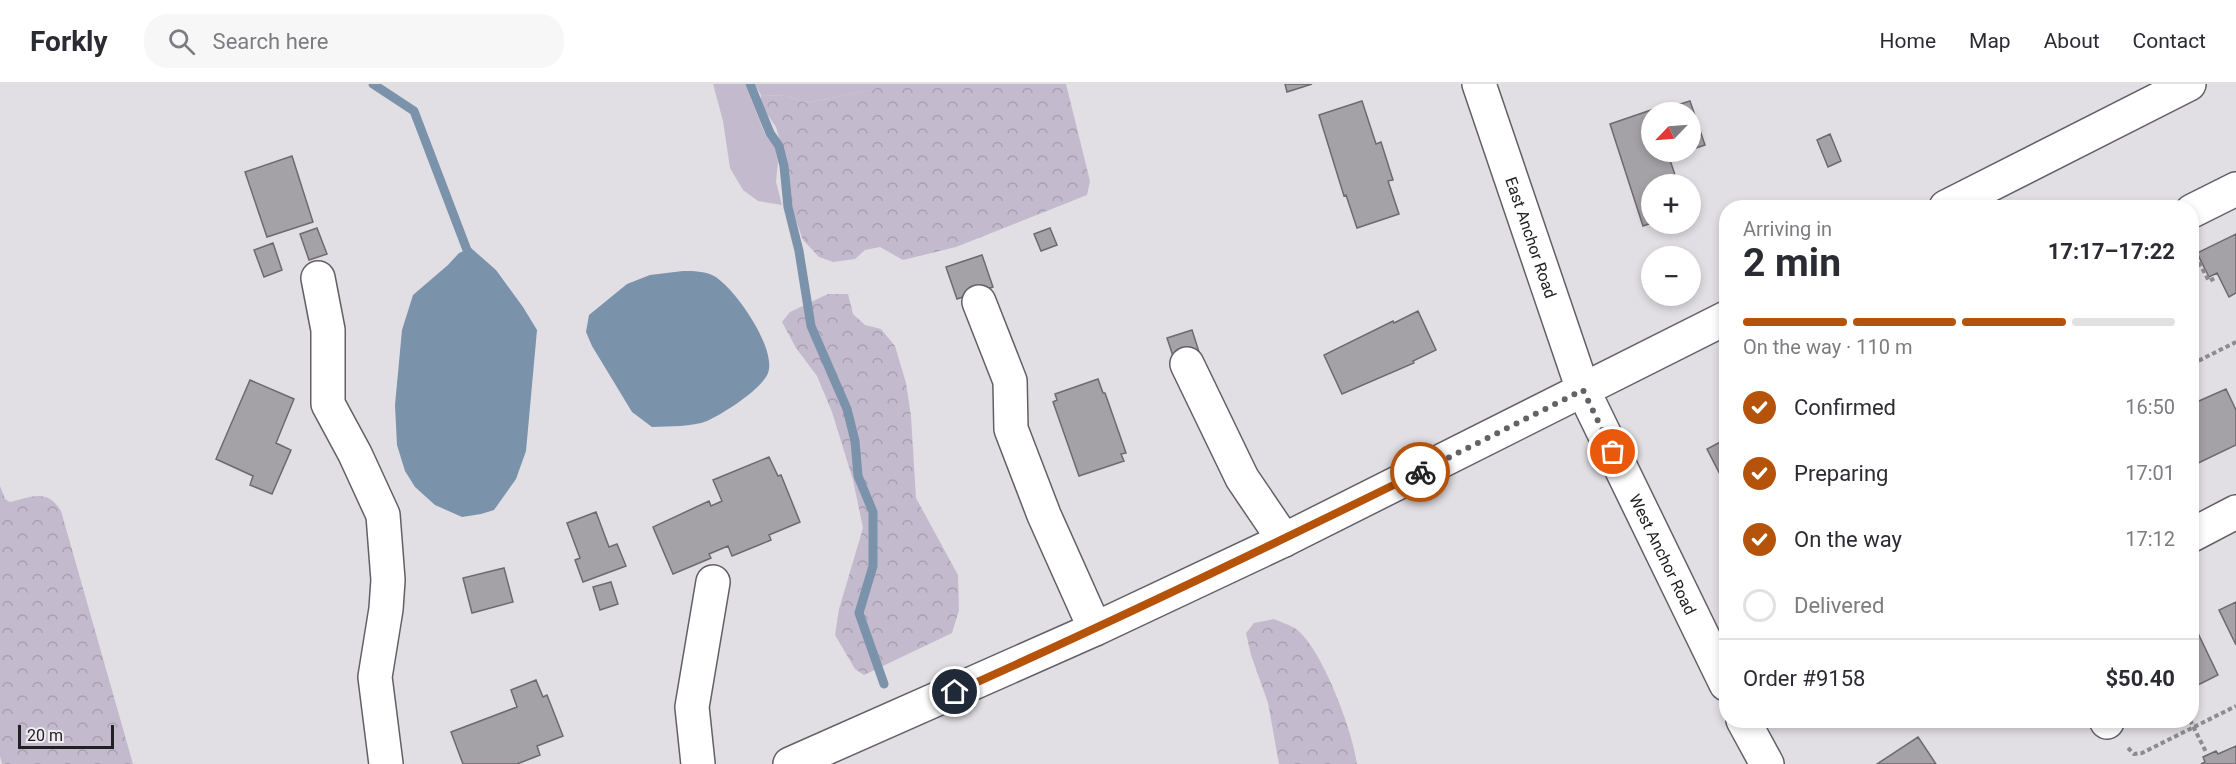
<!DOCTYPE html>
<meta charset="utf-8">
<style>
:root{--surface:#fff;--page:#f7f7f7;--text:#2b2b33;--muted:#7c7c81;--line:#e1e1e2;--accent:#b45309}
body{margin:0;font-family:Roboto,sans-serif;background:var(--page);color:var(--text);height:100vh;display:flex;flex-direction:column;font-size:22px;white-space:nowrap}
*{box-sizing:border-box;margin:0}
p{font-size:20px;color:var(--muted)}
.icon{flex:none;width:33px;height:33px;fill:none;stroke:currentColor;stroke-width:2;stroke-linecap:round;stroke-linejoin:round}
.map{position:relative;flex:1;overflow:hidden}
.details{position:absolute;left:1719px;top:116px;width:480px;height:528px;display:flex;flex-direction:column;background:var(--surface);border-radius:24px;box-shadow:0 3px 9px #0003}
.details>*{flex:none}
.needle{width:39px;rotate:245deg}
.fabs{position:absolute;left:1641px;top:18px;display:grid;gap:12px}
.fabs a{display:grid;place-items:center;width:60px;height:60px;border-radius:50%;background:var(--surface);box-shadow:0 3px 9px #0003;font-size:30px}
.scale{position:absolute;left:18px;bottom:15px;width:96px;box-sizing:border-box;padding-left:6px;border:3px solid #212023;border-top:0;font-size:16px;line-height:21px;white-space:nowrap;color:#212023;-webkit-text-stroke:4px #efecf2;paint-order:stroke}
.pin{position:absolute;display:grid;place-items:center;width:51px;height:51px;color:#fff;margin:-26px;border:3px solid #fff;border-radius:50%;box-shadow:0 2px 6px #0007}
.courier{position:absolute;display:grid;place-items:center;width:60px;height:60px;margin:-30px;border:4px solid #b45309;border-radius:50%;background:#fff;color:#222;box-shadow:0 2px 8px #0007}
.head em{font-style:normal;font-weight:700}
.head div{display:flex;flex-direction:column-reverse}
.head{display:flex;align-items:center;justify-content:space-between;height:102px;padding:0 24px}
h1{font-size:39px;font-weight:700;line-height:45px}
.bar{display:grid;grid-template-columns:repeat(4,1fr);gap:9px 6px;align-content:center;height:72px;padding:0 24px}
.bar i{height:8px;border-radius:4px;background:var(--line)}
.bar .current{background:var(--accent)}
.bar p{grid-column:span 4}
.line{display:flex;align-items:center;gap:15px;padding:0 24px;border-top:2px solid var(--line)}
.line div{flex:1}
ol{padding:0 24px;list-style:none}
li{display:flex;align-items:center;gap:18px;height:66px}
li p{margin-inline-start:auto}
li .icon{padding:6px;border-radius:50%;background:var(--accent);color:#fff;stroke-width:4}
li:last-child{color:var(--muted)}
li i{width:33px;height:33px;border:3px solid var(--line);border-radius:50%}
header{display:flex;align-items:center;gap:36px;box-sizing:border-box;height:84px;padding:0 30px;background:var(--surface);border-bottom:2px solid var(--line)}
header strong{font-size:28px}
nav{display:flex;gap:33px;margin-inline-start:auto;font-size:21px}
.search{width:420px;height:54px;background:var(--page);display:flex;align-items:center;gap:15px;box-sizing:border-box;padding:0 21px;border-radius:24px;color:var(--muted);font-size:22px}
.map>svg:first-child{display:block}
.grass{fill:#c4bacd}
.forest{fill:url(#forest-crowns)}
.water{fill:#7b92ab}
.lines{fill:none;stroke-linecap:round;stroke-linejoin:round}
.stream{stroke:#7b92ab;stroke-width:9}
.building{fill:#a4a1a7;stroke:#6d6a6f;stroke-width:1.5}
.minor-casing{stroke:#636065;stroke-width:36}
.major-casing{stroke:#636065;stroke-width:36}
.path{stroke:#8d8b90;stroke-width:4;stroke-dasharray:4.5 3;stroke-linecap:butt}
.minor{stroke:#fff;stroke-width:33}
.major{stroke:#fff;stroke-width:33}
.done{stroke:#646267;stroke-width:6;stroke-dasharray:0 10.8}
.route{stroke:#b45309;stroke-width:8}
.labels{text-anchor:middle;stroke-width:4.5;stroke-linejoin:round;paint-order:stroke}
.street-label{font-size:16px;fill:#212023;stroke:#efecf2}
</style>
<header>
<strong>Forkly</strong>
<div class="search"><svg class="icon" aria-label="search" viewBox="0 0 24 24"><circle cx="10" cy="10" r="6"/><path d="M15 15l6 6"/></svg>Search here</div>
<nav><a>Home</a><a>Map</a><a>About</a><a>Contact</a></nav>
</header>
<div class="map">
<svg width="2236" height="680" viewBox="0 0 2236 680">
<defs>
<pattern id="forest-crowns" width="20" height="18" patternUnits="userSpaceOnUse" patternTransform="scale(1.5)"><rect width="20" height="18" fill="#c4bacd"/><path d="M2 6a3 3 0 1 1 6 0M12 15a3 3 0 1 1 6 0" fill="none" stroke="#a8a0b0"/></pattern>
</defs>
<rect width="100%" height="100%" fill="#e1dee4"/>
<path class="grass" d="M713,0H745L765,50L775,62L778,78L776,98L782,121L758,117L743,106L730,84L723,37Z
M754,0H879L876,5L807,19L787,12L761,11Z"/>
<path class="forest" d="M879,0H1066L1090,97L1087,111L956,163L903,176L880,163L865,166L855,175L833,178L819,173L803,156L790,120L786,78L776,43L761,21V11L787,12L807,19L875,5Z
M828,210H848L853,230L865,241L881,245L895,262L906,299L911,332L916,414L958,491L959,526L952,549L864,591L855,585L835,551L839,525L863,444L853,396L832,328L817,292L796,264L782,238L790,228Z
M0,402L5,415L10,418C32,413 47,404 61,427L133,680H2L0,672Z
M1274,535C1281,538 1290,541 1296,545C1322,564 1353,648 1357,680H1279L1268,619L1251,571L1246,549L1254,539Z"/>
<path class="water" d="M471,164L496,186L523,223L537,246L526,367L516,395L494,426L481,430L462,433L435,421L415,403L405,387L397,361L395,321L402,246L413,211L448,181L459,169Z
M683,187C694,187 704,187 714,192C735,204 777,265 768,289C762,305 723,330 707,337C692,343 669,342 652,343L632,328L592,262L586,248L589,231L627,200L650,191Z"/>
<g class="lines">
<path class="stream" d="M373,0L414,27L467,166
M750,0L770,49L779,62L784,82L788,123L799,167L811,242L847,325L855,357L858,392L873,428V482L859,529L884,600"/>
</g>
<path class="building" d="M1285,0H1312L1287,8Z
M1362,17L1376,60L1381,58L1393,96L1388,97L1399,130L1357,144L1346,111L1344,112L1319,31Z
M1690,17L1705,61L1690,66V28H1652V68H1686L1669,73L1678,100H1652V139L1643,142L1610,40L1654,25L1655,28Z
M1830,50L1841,77L1828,83L1817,56Z
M292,72L313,138L267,153L245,88Z
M317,144L327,170L309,176L300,150Z
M1050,144L1057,161L1041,167L1034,150Z
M2236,150V209L2229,213L2217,189L2209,193L2197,169Z
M273,159L282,186L264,193L254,166Z
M982,171L993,203L957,215L946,183Z
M1418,227L1436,266L1413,277L1414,279L1342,310L1324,271L1393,237L1394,239Z
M1192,246L1199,268L1174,275L1167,254Z
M1098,295L1103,309H1105L1126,369L1121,370L1124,377L1079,392L1053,318L1057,316L1055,310Z
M250,296L294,315L276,359L291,366L272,410L250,401L253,392L216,375Z
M2226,305L2236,326V361L2192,382V320Z
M1726,355V402L1707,365Z
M769,373L778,392L781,391L800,438L769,451L771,456L732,472L728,462L709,470L711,474L673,490L653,443L709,417L711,422L722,417L713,396Z
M596,428L609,463L617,460L626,482L583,498L575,476L580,474L567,439Z
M504,484L513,518L472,529L463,494Z
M611,498L618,520L600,526L593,503Z
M2236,518V561L2219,526Z
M2195,543L2218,591L2192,604V544Z
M536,596L543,613L547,611L563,652L537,662L540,671L517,680H463L451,648L517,623L511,606Z
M1918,653L1936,680H1877Z
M2236,662V680H2201L2205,678L2203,673L2216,667L2218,670Z"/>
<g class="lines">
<g class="minor-casing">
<g id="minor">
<path id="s1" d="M1479,0L1583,306L1726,600"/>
<path d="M2192,127L2236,105"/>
<path d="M318,194L328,246V320L355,370L383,431L388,496L386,525L375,593L386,680"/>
<path d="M979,218L1010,297L1011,345L1044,431L1095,545"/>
<path d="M1187,280L1242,394L1284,456"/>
<path d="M2192,451L2236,428"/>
<path d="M1743,636L1767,680"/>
<path d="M2106,636L2107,638"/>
<path d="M698,680L692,623L713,498"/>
</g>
</g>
<g class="major-casing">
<path id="major" d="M1946,123L2189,0
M790,680L1095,545L1284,456L1726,234"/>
</g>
<path class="path" d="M2192,165L2209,197L2215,194
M2192,280L2236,258
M2190,636L2206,668
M2128,664L2134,670L2142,669L2236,622"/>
<use href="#minor" class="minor"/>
<use href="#major" class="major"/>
</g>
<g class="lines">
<path class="done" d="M1420,388L1583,306L1613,368"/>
<path class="route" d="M955,608C1112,538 1266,464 1420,388"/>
</g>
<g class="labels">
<g class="street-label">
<text dy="6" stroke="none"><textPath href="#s1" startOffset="162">East Anchor Road</textPath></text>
<text dy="6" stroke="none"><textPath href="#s1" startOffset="506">West Anchor Road</textPath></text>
</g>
</g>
</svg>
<div class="fabs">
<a><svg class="needle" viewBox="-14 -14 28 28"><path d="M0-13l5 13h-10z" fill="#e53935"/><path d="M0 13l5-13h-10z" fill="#7c7c81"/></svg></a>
<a>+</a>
<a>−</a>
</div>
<div class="scale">20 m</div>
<div class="pin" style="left:1613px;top:368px;background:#ea580c"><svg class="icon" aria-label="bag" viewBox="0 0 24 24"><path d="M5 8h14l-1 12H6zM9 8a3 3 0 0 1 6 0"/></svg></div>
<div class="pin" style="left:955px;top:608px;background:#1f2937"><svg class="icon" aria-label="home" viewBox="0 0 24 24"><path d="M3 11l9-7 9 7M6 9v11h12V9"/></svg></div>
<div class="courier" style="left:1420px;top:388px"><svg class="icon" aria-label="bike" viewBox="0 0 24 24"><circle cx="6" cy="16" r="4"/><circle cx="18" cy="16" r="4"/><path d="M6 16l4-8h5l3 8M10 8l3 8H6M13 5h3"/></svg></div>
<section class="details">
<div class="head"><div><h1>2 min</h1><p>Arriving in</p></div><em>17:17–17:22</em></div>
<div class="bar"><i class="current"></i><i class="current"></i><i class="current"></i><i></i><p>On the way · 110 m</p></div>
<ol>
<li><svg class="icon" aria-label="check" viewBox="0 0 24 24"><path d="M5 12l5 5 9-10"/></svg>Confirmed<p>16:50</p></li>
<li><svg class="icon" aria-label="check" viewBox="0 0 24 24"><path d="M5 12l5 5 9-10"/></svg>Preparing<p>17:01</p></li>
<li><svg class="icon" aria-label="check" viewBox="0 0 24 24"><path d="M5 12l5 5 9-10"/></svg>On the way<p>17:12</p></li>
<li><i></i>Delivered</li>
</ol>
<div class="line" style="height:78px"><div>Order #9158</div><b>$50.40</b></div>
</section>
</div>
